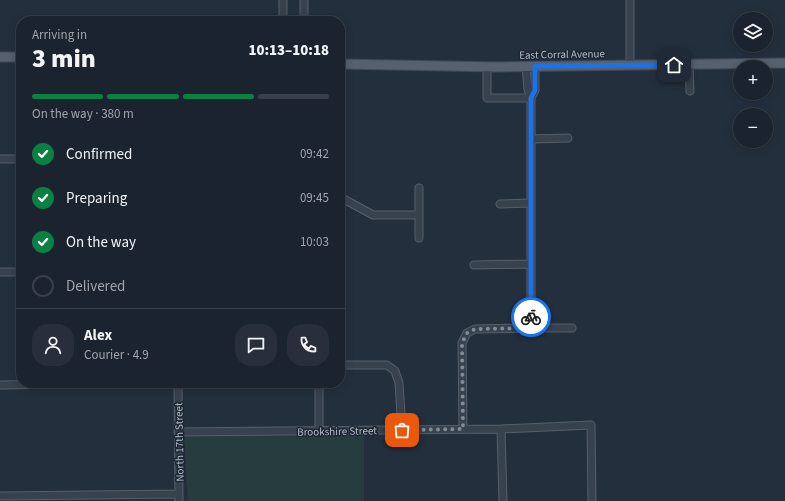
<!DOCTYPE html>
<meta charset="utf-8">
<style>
:root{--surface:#1b232e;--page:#282f3a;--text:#f1f3f6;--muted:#a0a4aa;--line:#39404a;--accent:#0b8043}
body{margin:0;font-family:"Source Sans 3",sans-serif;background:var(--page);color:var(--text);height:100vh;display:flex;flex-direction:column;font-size:15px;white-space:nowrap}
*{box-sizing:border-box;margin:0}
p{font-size:13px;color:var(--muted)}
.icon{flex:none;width:22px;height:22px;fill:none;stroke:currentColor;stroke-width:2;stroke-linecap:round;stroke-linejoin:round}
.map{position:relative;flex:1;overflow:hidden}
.side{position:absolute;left:16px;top:16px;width:329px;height:372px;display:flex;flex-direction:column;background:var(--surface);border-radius:16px;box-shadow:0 2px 10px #0003,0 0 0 1px var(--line)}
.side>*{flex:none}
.fabs{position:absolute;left:733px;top:12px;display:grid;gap:8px}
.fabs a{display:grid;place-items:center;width:40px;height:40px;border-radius:50%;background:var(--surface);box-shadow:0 2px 10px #0003,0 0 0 1px var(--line);font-size:20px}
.pin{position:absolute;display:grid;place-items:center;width:34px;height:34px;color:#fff;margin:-17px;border-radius:8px;box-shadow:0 2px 6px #0006}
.courier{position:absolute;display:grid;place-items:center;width:40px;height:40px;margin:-20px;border:3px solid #1a73e8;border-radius:50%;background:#fff;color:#222;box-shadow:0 1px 5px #0007}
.overview em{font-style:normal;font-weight:800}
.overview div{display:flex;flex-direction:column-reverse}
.overview{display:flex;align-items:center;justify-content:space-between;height:68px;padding:0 16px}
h1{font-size:26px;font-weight:800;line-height:30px}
.bar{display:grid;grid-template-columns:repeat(4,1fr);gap:6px 4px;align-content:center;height:48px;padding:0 16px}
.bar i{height:5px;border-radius:3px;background:var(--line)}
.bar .selected{background:var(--accent)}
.bar p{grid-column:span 4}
.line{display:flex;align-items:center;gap:10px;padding:0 16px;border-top:1px solid var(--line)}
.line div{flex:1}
.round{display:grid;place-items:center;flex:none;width:42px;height:42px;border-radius:16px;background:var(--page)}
ol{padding:0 16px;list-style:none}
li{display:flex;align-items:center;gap:12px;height:44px}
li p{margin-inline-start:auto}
li .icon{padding:4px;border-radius:50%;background:var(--accent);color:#fff;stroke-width:4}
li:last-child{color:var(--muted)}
li i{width:22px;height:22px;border:2px solid var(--line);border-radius:50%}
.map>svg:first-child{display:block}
.green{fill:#263c3f}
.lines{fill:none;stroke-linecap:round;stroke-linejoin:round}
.minor-casing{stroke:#565f6c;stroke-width:9}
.major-casing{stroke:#414a57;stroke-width:11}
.minor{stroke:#38414e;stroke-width:7}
.major{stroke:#56606e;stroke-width:9}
.done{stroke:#828b98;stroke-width:4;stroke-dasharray:0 7.2}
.route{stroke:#1a73e8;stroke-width:5}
.labels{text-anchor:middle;stroke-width:3;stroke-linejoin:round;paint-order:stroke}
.street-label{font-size:11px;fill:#b4bcc9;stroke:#1d2633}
</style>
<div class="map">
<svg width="785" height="501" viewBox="0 0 785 501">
<rect width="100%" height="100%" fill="#242f3e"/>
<path class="green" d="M364,433V501H188L184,436Z"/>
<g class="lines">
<g class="minor-casing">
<path id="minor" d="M630,0V65
M283,21V0
M304,21V0
M689,64L690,91
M487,67V98H531
M531,98L535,90V66
M531,139L568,138
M0,159H21
M419,188V238
M340,197L373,215H419
M500,204L531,203
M474,265L531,264
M0,272H21
M531,328H572
M340,365H387L395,371L399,383L402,430
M178,383L179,501
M0,385L129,383
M463,429L462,343L467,333L475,329L531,328V98L528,89L526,66
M501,429L503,501
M319,431V383
M178,432L501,429L591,425L592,501
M0,496L179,494"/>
</g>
<g class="major-casing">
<path id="major" d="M0,57H21
M340,64L498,67L785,63"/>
</g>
<use href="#minor" class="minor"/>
<use href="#major" class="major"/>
</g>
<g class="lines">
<path class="done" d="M402,430L463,429L462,343L467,333L475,329L531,328V317"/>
<path class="route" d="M531,317V98L535,90V66L674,65"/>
</g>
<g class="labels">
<g class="street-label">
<text transform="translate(562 54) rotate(-1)" y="4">East Corral Avenue</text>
<text transform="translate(337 431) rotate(-1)" y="4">Brookshire Street</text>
<text transform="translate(179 442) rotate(-91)" y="4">North 17th Street</text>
</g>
</g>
</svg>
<div class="fabs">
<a><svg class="icon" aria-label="layers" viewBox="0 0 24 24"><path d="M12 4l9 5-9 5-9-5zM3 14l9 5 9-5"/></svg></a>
<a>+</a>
<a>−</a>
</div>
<div class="pin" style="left:402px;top:430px;background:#ea580c"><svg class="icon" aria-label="bag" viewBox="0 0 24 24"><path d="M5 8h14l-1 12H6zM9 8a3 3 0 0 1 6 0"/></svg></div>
<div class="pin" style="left:674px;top:65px;background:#1f2937"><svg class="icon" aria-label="home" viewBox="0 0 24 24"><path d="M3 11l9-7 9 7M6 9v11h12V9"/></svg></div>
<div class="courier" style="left:531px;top:317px"><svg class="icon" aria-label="bike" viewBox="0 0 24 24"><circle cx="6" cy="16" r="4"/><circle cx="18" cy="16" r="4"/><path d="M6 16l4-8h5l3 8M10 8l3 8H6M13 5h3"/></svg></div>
<section class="side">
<div class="overview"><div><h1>3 min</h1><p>Arriving in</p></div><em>10:13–10:18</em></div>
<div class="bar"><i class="selected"></i><i class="selected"></i><i class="selected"></i><i></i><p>On the way · 380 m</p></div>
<ol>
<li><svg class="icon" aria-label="check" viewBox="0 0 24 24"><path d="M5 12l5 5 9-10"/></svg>Confirmed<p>09:42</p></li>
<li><svg class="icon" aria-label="check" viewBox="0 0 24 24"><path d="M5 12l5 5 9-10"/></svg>Preparing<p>09:45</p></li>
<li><svg class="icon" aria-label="check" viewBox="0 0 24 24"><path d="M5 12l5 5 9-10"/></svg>On the way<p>10:03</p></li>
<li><i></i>Delivered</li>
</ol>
<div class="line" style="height:72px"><a class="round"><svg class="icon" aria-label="person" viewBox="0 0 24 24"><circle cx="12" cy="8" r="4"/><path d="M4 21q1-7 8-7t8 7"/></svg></a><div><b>Alex</b><p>Courier · 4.9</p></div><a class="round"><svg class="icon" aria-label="chat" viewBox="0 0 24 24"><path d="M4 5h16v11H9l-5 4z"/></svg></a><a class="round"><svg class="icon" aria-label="phone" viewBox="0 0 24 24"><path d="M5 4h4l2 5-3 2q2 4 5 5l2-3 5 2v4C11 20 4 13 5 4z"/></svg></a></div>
</section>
</div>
